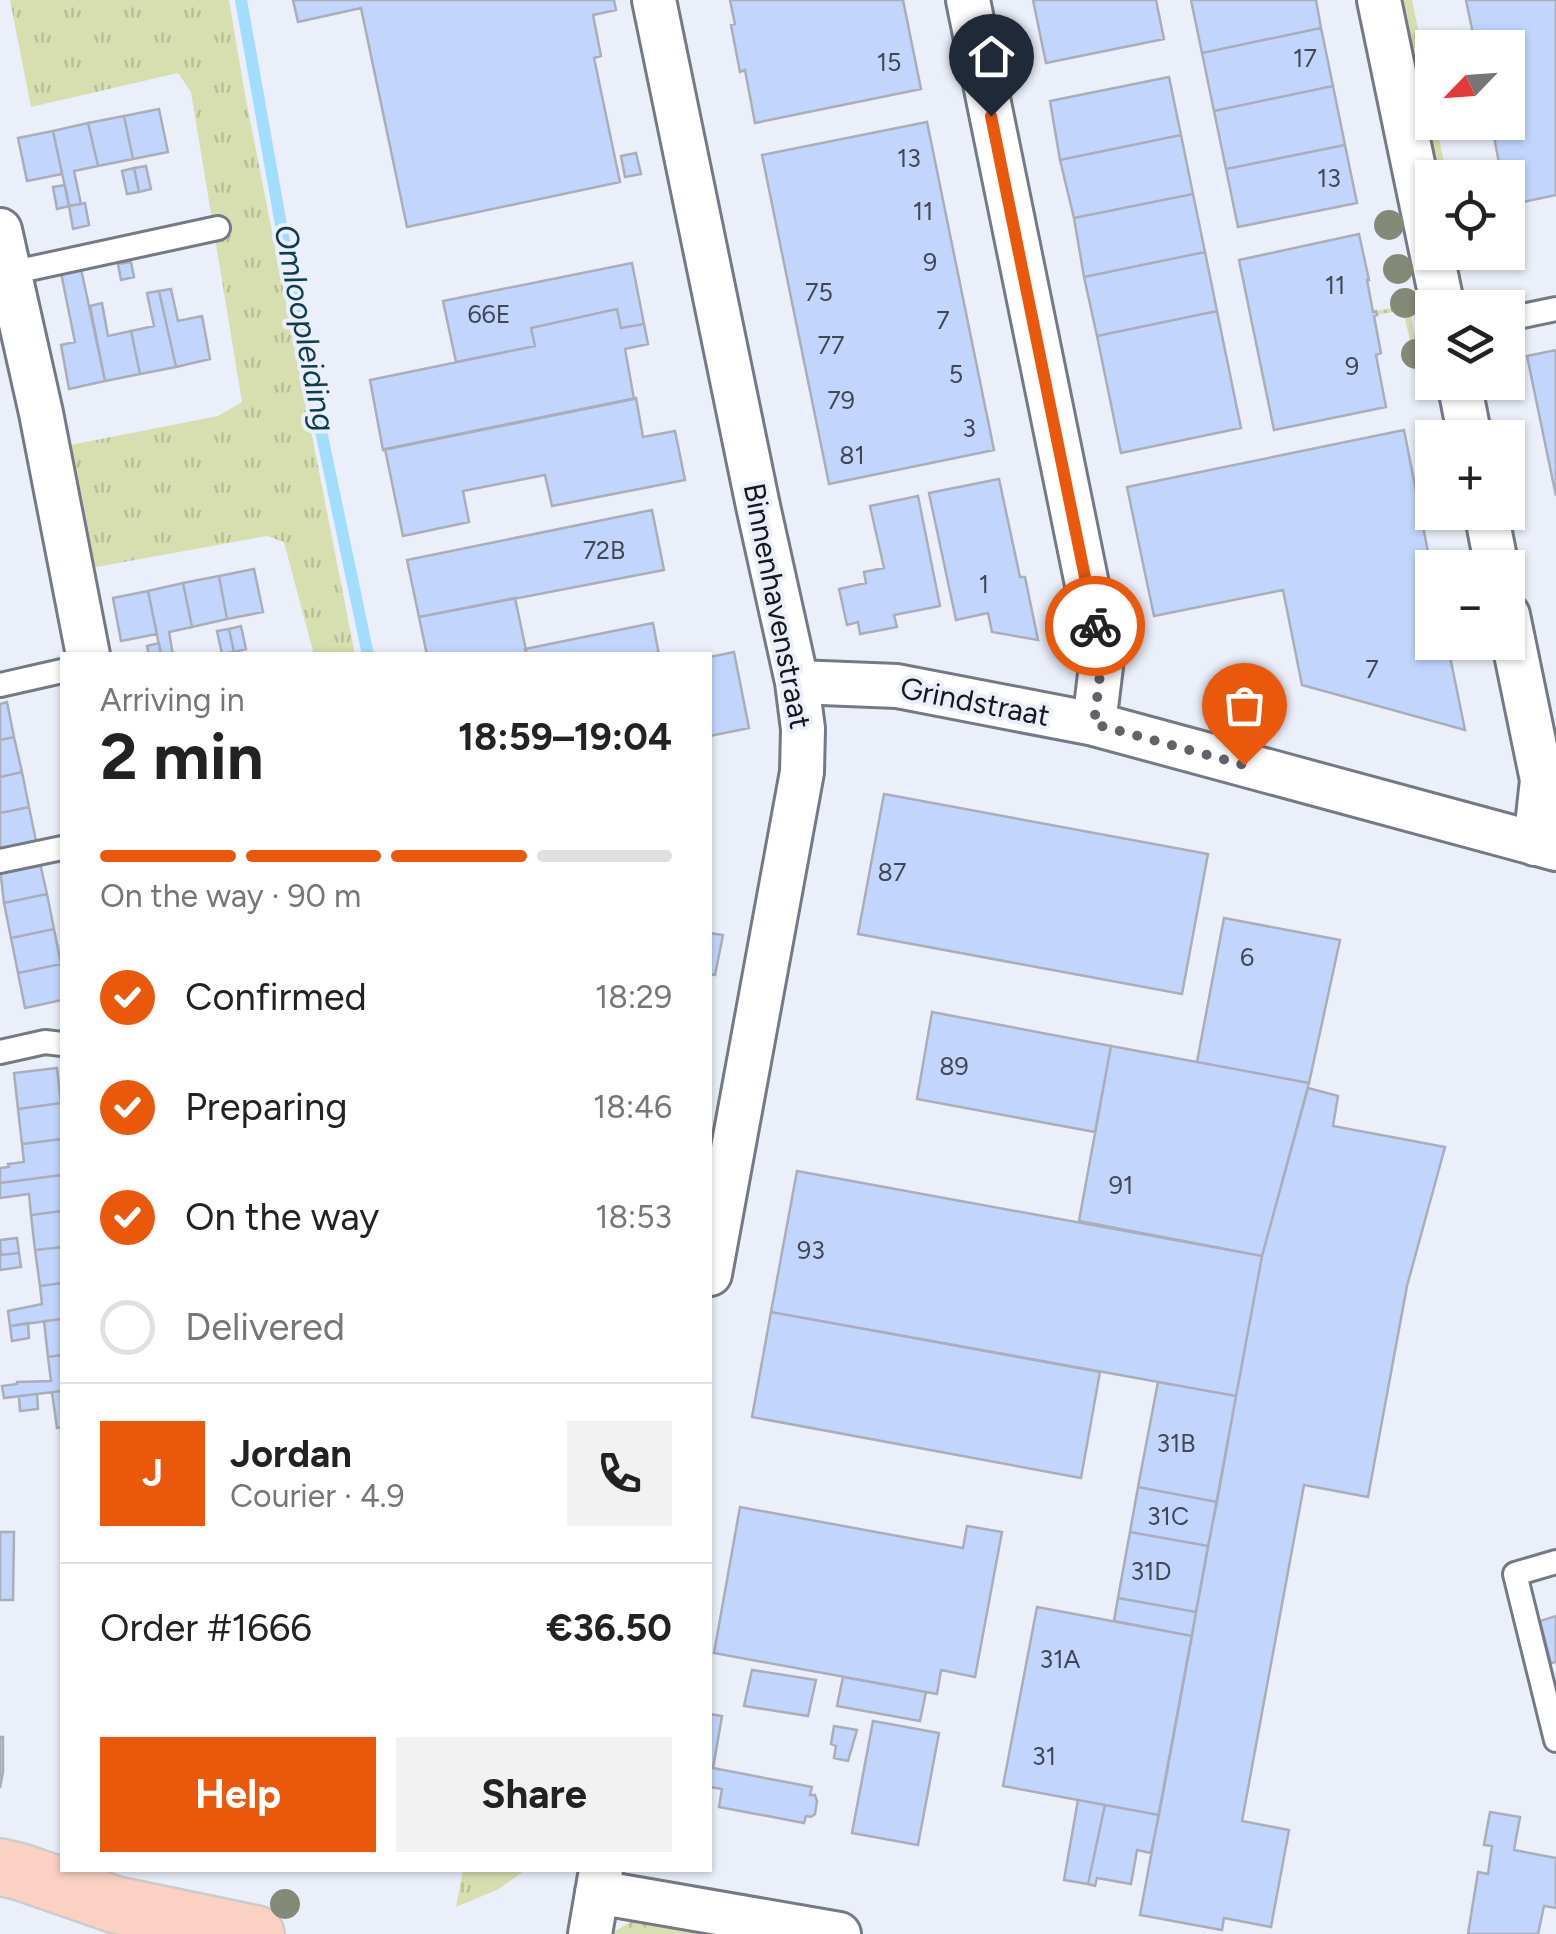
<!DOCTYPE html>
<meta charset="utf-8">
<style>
:root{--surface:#fff;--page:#f2f2f2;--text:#222;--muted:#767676;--line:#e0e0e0;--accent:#ea580c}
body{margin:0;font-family:Figtree,sans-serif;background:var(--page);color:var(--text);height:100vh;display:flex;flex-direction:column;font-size:38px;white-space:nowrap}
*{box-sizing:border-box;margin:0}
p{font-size:32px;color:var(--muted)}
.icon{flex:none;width:55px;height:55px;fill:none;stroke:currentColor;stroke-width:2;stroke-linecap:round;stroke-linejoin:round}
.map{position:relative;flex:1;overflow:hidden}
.sheet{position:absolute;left:60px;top:652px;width:652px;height:1220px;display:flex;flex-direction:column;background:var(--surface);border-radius:0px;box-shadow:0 2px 8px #0004}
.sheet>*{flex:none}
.needle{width:65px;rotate:245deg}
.tools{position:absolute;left:1415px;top:30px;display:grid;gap:20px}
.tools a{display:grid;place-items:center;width:110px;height:110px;border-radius:0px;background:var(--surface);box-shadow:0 2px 8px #0004;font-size:50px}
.pin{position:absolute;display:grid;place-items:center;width:85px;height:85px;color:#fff;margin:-102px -42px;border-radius:50% 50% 50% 0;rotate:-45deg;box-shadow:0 0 10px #0007}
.pin .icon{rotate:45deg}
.courier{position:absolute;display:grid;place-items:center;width:100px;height:100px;margin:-50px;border:8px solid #ea580c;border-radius:50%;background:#fff;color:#222;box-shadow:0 2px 12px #0007}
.headline em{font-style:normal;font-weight:700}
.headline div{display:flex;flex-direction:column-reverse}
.headline{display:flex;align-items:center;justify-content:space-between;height:170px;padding:0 40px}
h1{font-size:65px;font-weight:700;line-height:75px}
.bar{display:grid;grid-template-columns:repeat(4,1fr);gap:15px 10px;align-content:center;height:120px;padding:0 40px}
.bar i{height:12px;border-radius:8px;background:var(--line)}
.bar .current{background:var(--accent)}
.bar p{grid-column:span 4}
.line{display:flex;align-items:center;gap:25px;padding:0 40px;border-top:2px solid var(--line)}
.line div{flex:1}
.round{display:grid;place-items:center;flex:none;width:105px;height:105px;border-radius:0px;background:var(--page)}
ol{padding:0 40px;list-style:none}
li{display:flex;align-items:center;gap:30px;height:110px}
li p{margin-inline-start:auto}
li .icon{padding:10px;border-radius:50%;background:var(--accent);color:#fff;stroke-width:4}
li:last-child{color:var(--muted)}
li i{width:55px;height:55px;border:5px solid var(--line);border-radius:50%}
.cta{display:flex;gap:20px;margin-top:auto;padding:20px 40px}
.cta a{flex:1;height:115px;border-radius:0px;background:var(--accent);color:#fff;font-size:40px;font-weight:700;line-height:115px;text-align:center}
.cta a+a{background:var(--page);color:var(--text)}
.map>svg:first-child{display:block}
.grass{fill:url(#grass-tufts)}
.forest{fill:url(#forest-crowns)}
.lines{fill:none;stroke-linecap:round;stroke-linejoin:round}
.stream{stroke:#a3ddfd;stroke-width:12}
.building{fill:#c2d6fd;stroke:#a9aeb8;stroke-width:2.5}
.service-casing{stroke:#747983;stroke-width:28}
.minor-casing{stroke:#747983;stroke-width:48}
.primary-casing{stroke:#cccccd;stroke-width:60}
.service{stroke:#fff;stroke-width:22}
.minor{stroke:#fff;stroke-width:42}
.primary{stroke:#fad1c3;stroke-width:55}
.tree{fill:#858a78}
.done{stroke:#60636a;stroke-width:10;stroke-dasharray:0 18}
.route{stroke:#ea580c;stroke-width:12}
.labels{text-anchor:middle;stroke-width:8;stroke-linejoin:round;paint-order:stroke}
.number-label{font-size:25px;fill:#414854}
.street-label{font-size:30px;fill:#16181c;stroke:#eaeffa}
.water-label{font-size:32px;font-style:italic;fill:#0c3c52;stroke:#eaeffa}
</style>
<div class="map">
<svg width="1556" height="1934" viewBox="0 0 1556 1934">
<defs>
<pattern id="grass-tufts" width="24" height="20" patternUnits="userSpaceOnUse" patternTransform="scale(2.5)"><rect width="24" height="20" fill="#d7dfb0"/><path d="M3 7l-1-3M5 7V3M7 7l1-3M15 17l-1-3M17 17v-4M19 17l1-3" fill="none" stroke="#b8bf97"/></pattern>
<pattern id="forest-crowns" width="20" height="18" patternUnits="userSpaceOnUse" patternTransform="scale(2.5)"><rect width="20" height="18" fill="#d7dfb0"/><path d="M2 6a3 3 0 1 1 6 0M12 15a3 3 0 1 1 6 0" fill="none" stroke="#b8bf97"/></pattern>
</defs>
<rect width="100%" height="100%" fill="#eaeffa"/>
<path class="grass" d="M10,0H229L244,89L355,655H314L284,542L267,536L80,570L55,448L218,416L242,402L191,92L178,73L31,107Z
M1401,0H1412L1422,48H1411Z
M1428,85L1432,107V122L1436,123L1444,163L1437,165L1434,163L1419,91L1421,87Z
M1404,300L1408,301L1418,354L1417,358H1414L1403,310L1377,315L1376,311L1400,306Z
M463,1870H525L499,1889L456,1907Z"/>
<path class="forest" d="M632,1921L671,1923L727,1934H610Z"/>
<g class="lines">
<path class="stream" d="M241,0L299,326L368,655"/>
</g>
<path class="building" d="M293,0H614L616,10L593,15L601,56L594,58L620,182L407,227L361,8L298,22Z
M730,0H903L921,89L755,123L745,70L740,72L731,25L735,24Z
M1033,0H1156L1164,39L1046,63Z
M1191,0H1316L1321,28L1202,53Z
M1466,0H1556V195L1508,205V178H1502L1491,122H1508V48H1476Z
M1321,28L1333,86L1214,111L1202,53Z
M1169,77L1181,135L1060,160L1050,101Z
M1333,86L1345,145L1226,169L1214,111Z
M159,109L168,152L133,159L124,116Z
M124,116L133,159L98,166L88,123Z
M927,122L994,450L829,484L762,155Z
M88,123L98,166L74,171L81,204L69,206L53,131Z
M53,131L62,174L27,181L18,138Z
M1181,135L1193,194L1074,218L1060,160Z
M1345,145L1357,203L1238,227L1226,169Z
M636,153L641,174L625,177L621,156Z
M146,166L151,189L139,192L134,168Z
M134,168L139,192L127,194L122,171Z
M65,185L69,206L57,209L53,187Z
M1193,194L1205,252L1084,277L1074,218Z
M85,203L89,225L73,229L69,206Z
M1359,234L1369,280H1367L1373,312L1376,311L1377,315L1374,316L1381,353L1376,355L1386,407L1274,430L1239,260Z
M1205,252L1217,311L1097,336L1084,277Z
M131,262L134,277L121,280L118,264Z
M632,263L644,324L621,328L617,309L531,328L535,346L456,362L443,301Z
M80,264L105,381L69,389L61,345L75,342L60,268Z
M171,289L178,321L202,316L210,359L176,367L159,291Z
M159,291L176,367L140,374L131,331L154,326L147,293Z
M102,303L108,336L131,331L140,374L105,381L90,306Z
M617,309L621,328L644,324L648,344L625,349L634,399L383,450L370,380L535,346L531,328Z
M1217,311L1241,428L1121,453L1097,336Z
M1556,350V496L1527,356Z
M636,398L643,437L675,431L685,480L552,506L545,475L463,491L469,522L403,536L385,449Z
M1404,430L1432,572V642H1447L1465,730L1302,685L1283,590L1154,616L1127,487Z
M999,479L1020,577H1025L1038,640L992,632L988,613L956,620L929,493Z
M918,496L940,606L894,615L897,627L860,634L858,622L847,625L839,589L866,583L864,572L884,568L870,506Z
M652,510L664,570L419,617L407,560Z
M254,569L263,612L227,619L219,576Z
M219,576L227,619L192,627L183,583Z
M183,583L192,627L169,632L173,655H161L148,591Z
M148,591L157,634L121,641L113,598Z
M515,598L527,655H427L419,617Z
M653,623L659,655H527L525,649Z
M241,626L246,649L234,652L229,629Z
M229,629L234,652L222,654L217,631Z
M159,643L161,655H149L147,646Z
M734,652L749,728L710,736V657Z
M7,702L14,737L0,740V704Z
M14,737L22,772L0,777V740Z
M22,772L29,807L0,813V777Z
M884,794L1208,854L1182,994L858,934Z
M29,807L36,841L0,849V813Z
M39,859L47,894L4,903L0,868Z
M47,894L54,929L11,938L4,903Z
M1224,918L1340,940L1309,1083L1197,1062Z
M54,929L61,964L18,973L11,938Z
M710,933L723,935L715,975L710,974Z
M61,964L62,1000L25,1008L18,973Z
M932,1012L1111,1046L1095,1132L917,1099Z
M1111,1046L1309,1083L1262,1256L1079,1221Z
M57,1068L61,1103L18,1109L14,1073Z
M1308,1088L1338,1096L1333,1126L1445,1147L1407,1286L1368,1497L1304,1485L1242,1821L1289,1830L1271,1927L1224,1918L1222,1930L1140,1915L1262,1256Z
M61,1103L62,1139L22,1144L18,1109Z
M62,1139V1175L0,1183V1168L9,1167L8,1164L24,1162L22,1144Z
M797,1171L1262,1256L1236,1396L771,1312Z
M62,1175V1211L31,1215L29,1194L0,1198V1183Z
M62,1211V1247L35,1250L31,1215Z
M17,1238L19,1253L1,1255L0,1240Z
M62,1247V1283L40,1286L35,1250Z
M19,1253L21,1267L0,1270V1255Z
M62,1283V1319L10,1326L8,1311L42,1304L40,1286Z
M771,1312L1100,1372L1081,1478L752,1417Z
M62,1319V1355L48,1357L44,1321Z
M28,1323L29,1338L12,1341L10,1326Z
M62,1355V1391L4,1398L2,1386L17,1384V1382L51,1381L48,1357Z
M1158,1382L1236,1396L1217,1502L1138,1487Z
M62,1391V1427L57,1428L52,1392Z
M37,1394L38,1409L20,1411L19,1396Z
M1138,1487L1217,1502L1208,1546L1130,1532Z
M740,1507L963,1548L967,1526L1002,1532L975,1677L941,1670L937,1694L714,1653Z
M0,1532H14L13,1600H0Z
M1130,1532L1208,1546L1196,1612L1118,1598Z
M1118,1598L1196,1612L1192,1636L1114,1621Z
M1037,1607L1192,1636L1159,1815L1003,1786Z
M1556,1616V1662L1551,1663L1540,1621Z
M752,1670L816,1680L808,1716L744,1706Z
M843,1677L926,1692L920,1721L837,1706Z
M710,1714L722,1716L713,1768L812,1787L810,1795H815L817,1801L815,1814L811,1817L806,1816L804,1823L719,1807L722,1789L710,1787Z
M873,1721L939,1733L918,1845L852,1833Z
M834,1726L857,1730L848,1761L834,1758L836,1746L831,1744Z
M0,1737H3V1772L0,1788Z
M1078,1800L1105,1805L1088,1884L1064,1880Z
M1105,1805L1159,1815L1151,1853L1137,1850L1131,1884L1097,1878L1095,1886L1088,1884Z
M1490,1812L1520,1817L1514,1850L1556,1858V1908L1544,1906L1538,1934H1468L1478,1872L1488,1874L1492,1846L1484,1845Z"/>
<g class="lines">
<g class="service-casing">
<path id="service" d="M10,273L218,228
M1508,319L1556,309
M0,685L62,671
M0,861L62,848
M0,1052L45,1042L62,1044
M1556,1562L1515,1574L1556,1740"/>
</g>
<g class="minor-casing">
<path id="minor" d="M654,0L758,506L797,682L803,729L802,772L710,1274
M968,0L1102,658L1094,724
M1379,0L1443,308
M0,230L41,413L88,655
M1459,382L1470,438
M1486,512L1497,568
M1508,615L1542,780L1535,844
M797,682L897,686L1094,724L1556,849
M597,1892L839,1934
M590,1934L601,1870"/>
</g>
<g class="primary-casing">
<path id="primary" d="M0,1867L21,1872L116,1905L256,1934"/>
</g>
<use href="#service" class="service"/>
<use href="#minor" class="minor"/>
<use href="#primary" class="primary"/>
</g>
<g class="tree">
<circle cx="1389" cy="225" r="15"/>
<circle cx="1398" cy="269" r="15"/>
<circle cx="1405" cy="303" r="15"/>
<circle cx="1416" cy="354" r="15"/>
<circle cx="285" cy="1904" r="15"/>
</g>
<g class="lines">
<path class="done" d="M1095,626L1102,658L1094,724L1244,765"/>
<path class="route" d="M991,116L1095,626"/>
</g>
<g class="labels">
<g class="number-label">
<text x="1305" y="67">17</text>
<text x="889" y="71">15</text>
<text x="909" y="167">13</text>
<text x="1329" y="187">13</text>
<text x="923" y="220">11</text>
<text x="930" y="271">9</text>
<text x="1335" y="294">11</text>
<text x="819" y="301">75</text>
<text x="489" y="323">66E</text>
<text x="943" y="329">7</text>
<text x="831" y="354">77</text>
<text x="1352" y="375">9</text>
<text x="956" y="383">5</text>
<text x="841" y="409">79</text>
<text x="969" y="437">3</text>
<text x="852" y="464">81</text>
<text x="604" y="559">72B</text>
<text x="984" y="593">1</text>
<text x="1372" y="678">7</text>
<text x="892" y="881">87</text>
<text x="1247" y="966">6</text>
<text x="954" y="1075">89</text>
<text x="1121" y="1194">91</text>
<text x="811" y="1259">93</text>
<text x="1176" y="1452">31B</text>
<text x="1168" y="1525">31C</text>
<text x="1151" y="1580">31D</text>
<text x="1060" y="1668">31A</text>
<text x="1044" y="1765">31</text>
</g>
<g class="street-label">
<text transform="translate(777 606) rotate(79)" y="10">Binnenhavenstraat</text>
<text transform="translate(975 702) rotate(11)" y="10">Grindstraat</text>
</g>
<g class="water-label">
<text transform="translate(305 328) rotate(79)" y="11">Omloopleiding</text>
</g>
</g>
</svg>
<div class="tools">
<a><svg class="needle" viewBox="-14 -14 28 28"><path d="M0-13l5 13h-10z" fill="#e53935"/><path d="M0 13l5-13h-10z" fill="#767676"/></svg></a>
<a><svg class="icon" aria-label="locate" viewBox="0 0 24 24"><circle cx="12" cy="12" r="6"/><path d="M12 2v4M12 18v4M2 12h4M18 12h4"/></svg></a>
<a><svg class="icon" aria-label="layers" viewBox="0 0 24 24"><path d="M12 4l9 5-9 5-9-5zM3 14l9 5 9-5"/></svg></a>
<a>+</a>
<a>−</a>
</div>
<div class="pin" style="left:1244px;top:765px;background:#ea580c"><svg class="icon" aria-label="bag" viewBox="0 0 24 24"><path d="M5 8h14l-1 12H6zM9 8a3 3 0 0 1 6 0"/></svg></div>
<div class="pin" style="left:991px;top:116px;background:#1f2937"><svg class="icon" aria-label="home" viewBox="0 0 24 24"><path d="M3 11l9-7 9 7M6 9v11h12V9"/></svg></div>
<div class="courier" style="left:1095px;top:626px"><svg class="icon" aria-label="bike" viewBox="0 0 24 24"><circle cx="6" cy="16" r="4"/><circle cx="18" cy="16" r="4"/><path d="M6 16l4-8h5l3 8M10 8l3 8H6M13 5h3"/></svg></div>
<section class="sheet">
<div class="headline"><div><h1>2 min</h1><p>Arriving in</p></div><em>18:59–19:04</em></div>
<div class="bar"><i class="current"></i><i class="current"></i><i class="current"></i><i></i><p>On the way · 90 m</p></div>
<ol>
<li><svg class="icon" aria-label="check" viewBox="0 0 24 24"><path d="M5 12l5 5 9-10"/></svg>Confirmed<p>18:29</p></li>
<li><svg class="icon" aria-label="check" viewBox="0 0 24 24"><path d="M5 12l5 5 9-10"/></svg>Preparing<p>18:46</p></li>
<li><svg class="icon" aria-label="check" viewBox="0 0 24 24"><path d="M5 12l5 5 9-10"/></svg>On the way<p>18:53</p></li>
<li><i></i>Delivered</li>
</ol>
<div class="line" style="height:180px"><b class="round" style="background:var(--accent);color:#fff">J</b><div><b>Jordan</b><p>Courier · 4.9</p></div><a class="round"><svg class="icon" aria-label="phone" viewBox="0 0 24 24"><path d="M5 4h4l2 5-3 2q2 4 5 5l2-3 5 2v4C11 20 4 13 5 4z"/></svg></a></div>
<div class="line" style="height:130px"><div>Order #1666</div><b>€36.50</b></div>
<div class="cta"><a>Help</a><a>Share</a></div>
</section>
</div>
